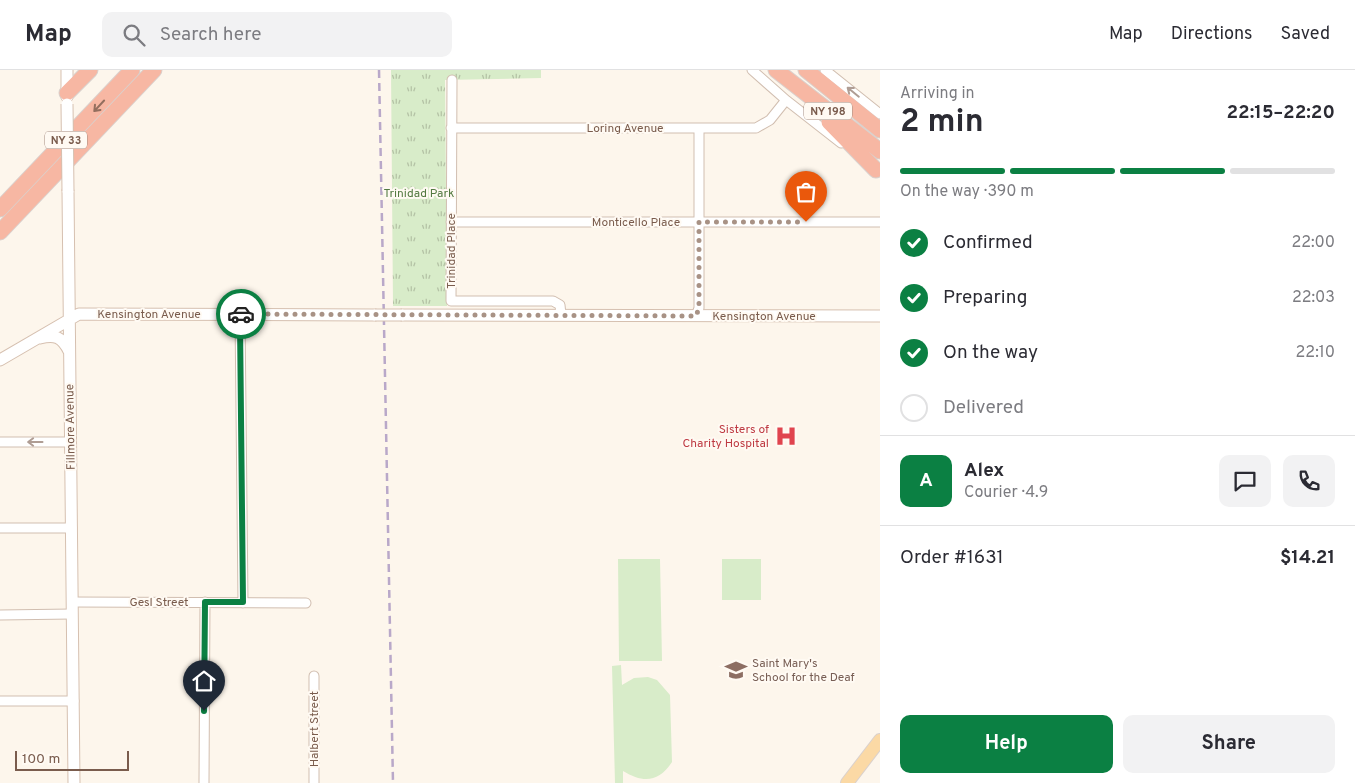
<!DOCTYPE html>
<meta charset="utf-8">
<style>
:root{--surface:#fff;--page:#f2f2f3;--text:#2b2b33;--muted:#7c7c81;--line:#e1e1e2;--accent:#0b8043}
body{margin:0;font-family:Overpass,sans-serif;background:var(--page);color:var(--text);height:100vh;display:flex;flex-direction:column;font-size:19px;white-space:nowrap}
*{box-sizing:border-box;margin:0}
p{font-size:16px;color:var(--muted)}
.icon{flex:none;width:28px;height:28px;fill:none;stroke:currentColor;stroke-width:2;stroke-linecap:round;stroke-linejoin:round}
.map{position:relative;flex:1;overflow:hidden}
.sheet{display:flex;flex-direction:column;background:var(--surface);width:475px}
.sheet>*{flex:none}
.scale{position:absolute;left:15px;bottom:12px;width:114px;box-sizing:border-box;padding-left:5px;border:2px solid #7a5c4d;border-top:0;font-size:14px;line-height:18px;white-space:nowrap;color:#7a5c4d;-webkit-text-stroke:4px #fffaf3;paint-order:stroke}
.pin{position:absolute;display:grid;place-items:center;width:42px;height:42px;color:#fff;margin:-51px -21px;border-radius:50% 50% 50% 0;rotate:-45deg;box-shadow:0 0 5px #0007}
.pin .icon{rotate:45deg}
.courier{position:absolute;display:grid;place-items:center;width:50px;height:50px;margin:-25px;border:4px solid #0b8043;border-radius:50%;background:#fff;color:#222;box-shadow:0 1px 6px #0007}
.overview em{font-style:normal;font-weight:700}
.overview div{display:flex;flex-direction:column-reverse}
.overview{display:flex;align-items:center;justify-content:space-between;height:85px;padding:0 20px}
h1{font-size:32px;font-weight:700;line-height:38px}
.bar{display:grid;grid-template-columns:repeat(4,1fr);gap:8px 5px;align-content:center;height:60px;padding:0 20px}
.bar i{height:6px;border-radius:4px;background:var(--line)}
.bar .active{background:var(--accent)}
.bar p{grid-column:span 4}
.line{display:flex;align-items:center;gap:12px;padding:0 20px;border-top:1px solid var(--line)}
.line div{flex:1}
.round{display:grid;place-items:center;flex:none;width:52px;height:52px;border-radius:10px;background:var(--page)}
ol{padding:0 20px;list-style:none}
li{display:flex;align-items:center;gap:15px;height:55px}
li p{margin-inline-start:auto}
li .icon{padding:5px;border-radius:50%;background:var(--accent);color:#fff;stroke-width:4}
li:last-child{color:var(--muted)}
li i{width:28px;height:28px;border:2px solid var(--line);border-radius:50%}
.primary-button{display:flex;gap:10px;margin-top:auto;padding:10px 20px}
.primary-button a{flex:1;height:58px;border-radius:10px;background:var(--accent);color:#fff;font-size:20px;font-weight:700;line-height:58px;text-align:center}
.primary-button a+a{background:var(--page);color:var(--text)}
header{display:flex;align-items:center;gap:30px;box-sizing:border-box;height:70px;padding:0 25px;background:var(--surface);border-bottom:1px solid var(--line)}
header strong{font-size:24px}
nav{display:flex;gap:28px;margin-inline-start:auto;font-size:18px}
.search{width:350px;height:45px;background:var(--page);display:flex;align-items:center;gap:12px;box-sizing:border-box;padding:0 18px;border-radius:10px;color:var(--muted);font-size:19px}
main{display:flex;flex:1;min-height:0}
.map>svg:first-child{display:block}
.grass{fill:#d8ecc9}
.park{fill:url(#park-tufts)}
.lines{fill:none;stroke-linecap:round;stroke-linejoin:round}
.street-casing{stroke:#d1beb0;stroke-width:11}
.secondary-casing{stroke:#d6c0b0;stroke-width:13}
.primary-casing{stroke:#dad1cd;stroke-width:14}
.highway-casing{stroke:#dad1cd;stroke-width:17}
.street{stroke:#fff;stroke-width:9}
.secondary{stroke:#fff;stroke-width:11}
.primary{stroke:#fbd9a5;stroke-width:12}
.highway{stroke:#f7b7a3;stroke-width:15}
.rail{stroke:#b9a8c9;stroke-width:2.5;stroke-dasharray:8 5;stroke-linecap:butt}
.secondary-bridge-casing{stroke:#d6c0b0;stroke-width:13;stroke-linecap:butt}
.secondary-bridge{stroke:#fff;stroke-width:11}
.oneway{stroke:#af9d94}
.oneway2{stroke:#936e5e}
.done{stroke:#a89285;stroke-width:5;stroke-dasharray:0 9}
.route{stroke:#0b8043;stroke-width:6}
.labels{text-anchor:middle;stroke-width:4;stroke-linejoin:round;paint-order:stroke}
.shield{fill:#fffaf3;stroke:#a28b7f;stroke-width:1}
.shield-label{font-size:11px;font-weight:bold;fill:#7a5c4d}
.street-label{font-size:12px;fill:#7a5c4d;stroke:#fffaf3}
.park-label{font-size:12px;fill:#537a41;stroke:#fffaf3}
.health-label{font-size:12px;fill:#be3a42;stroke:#fffaf3;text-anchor:end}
.education-label{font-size:12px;fill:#785e54;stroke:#fffaf3;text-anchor:start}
</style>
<header>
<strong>Map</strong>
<div class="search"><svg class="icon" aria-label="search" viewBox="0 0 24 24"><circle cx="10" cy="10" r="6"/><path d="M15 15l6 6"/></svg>Search here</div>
<nav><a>Map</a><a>Directions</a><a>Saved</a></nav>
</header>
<main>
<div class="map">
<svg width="880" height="713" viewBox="0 0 880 713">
<defs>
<pattern id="park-tufts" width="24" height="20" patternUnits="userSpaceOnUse" patternTransform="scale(1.25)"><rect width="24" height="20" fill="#d8ecc9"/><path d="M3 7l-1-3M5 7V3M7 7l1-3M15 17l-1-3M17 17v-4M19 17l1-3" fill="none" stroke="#b4c2a5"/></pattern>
</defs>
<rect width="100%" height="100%" fill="#fdf6ec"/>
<path class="grass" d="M618,489H660L662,591H619Z
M722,489H761V530H722Z
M621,595L622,615L634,608L648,607L657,610L670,625L672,692C658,713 643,713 623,701V713H615L612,596Z"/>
<path class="park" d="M391,0H541V8L445,10L447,236H393Z"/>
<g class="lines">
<g class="street-casing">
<path id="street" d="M752,0L786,30L841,73
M825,0L880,44
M452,10L451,231H553L560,235L561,245
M451,58H756L770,50L786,30
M451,152H880
M240,244L243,533
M696,246L699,238V58
M0,372H71
M0,458H72
M72,532L306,533
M0,545L72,544
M314,606V713
M0,631H74
M204,713L205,532"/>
</g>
<g class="secondary-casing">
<path id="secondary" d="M67,0V27
M68,121L74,713
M402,245L880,246
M40,268C55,264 62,267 69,281
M0,290L79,244L375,245"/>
</g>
<g class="primary-casing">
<path id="primary" d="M847,713L880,670"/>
</g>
<g class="highway-casing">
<path id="highway" d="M776,0L880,81
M806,0L880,60
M67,23L90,0
M829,52L876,100
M0,139L132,0
M0,162L154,0"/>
</g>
<use href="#street" class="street"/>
<use href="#secondary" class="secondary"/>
<use href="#primary" class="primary"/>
<use href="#highway" class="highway"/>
<path class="rail" d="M379,0L393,713"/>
<g class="secondary-bridge-casing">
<path id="secondary-bridge" d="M67,34L68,121
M375,245H402"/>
</g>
<use href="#secondary-bridge" class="secondary-bridge"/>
</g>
<defs><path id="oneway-shaft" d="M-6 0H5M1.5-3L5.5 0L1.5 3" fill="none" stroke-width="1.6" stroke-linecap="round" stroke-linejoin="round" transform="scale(1.25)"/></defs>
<g class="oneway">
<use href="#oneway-shaft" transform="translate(853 22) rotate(-141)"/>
<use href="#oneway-shaft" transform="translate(35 372) rotate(180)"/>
</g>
<use class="oneway2" href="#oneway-shaft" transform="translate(99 36) rotate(133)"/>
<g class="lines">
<path class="done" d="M241,244L696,246L699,238V152H806"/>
<path class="route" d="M204,641L205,532H243L240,253L241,244"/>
</g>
<defs>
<g id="hospital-bare" transform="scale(1.725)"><path d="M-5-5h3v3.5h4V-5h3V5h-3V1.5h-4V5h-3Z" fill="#e0444e" stroke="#fffaf3" stroke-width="2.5" paint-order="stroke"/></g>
<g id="school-bare" transform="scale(1.725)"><path d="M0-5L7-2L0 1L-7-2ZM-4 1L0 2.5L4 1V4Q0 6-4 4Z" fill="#8d6e63" stroke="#fffaf3" stroke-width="2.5" paint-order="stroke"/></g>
</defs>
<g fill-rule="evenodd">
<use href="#hospital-bare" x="786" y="366"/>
<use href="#school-bare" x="736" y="600"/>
</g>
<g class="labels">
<g class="shield">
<rect x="804" y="32.5" width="48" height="17" rx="4"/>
<rect x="45" y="61.5" width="42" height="17" rx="4"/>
</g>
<g class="shield-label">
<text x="828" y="45">NY 198</text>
<text x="66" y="74">NY 33</text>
</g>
<g class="street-label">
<text x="625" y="62">Loring Avenue</text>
<text x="636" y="156">Monticello Place</text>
<text transform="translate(451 181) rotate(-90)" y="4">Trinidad Place</text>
<text x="149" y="248">Kensington Avenue</text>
<text x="764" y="250">Kensington Avenue</text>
<text transform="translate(70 357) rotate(-91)" y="4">Fillmore Avenue</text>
<text x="159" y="536">Gesl Street</text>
<text transform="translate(314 659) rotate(-90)" y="4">Halbert Street</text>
</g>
<g class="park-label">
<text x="419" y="127">Trinidad Park</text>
</g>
<g class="health-label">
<text x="769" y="363">Sisters of<tspan x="769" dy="14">Charity Hospital</tspan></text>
</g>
<g class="education-label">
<text x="752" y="597">Saint Mary's<tspan x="752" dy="14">School for the Deaf</tspan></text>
</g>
</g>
</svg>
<div class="scale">100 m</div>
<div class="pin" style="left:806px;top:152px;background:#ea580c"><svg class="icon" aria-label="bag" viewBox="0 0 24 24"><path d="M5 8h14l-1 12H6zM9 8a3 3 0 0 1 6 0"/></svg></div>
<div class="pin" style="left:204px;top:641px;background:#1f2937"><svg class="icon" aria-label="home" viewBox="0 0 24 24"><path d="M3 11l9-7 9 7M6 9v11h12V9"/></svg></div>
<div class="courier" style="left:241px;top:244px"><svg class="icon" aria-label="car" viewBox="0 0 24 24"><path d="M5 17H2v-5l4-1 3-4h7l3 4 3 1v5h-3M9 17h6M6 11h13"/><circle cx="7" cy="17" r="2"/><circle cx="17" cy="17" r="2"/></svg></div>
</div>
<section class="sheet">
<div class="overview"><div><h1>2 min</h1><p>Arriving in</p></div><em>22:15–22:20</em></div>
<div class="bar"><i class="active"></i><i class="active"></i><i class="active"></i><i></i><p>On the way · 390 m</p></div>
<ol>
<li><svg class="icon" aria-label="check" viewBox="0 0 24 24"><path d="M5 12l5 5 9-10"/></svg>Confirmed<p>22:00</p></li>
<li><svg class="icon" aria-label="check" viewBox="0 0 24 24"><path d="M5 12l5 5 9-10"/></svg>Preparing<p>22:03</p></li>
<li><svg class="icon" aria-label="check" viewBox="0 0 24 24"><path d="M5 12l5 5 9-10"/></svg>On the way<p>22:10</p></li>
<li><i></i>Delivered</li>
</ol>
<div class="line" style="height:90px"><b class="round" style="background:var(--accent);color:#fff">A</b><div><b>Alex</b><p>Courier · 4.9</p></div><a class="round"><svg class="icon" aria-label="chat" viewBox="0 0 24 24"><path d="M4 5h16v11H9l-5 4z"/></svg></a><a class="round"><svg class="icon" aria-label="phone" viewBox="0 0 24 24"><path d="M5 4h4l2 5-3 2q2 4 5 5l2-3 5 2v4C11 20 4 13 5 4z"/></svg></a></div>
<div class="line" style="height:65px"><div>Order #1631</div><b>$14.21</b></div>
<div class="primary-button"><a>Help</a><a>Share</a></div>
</section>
</main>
